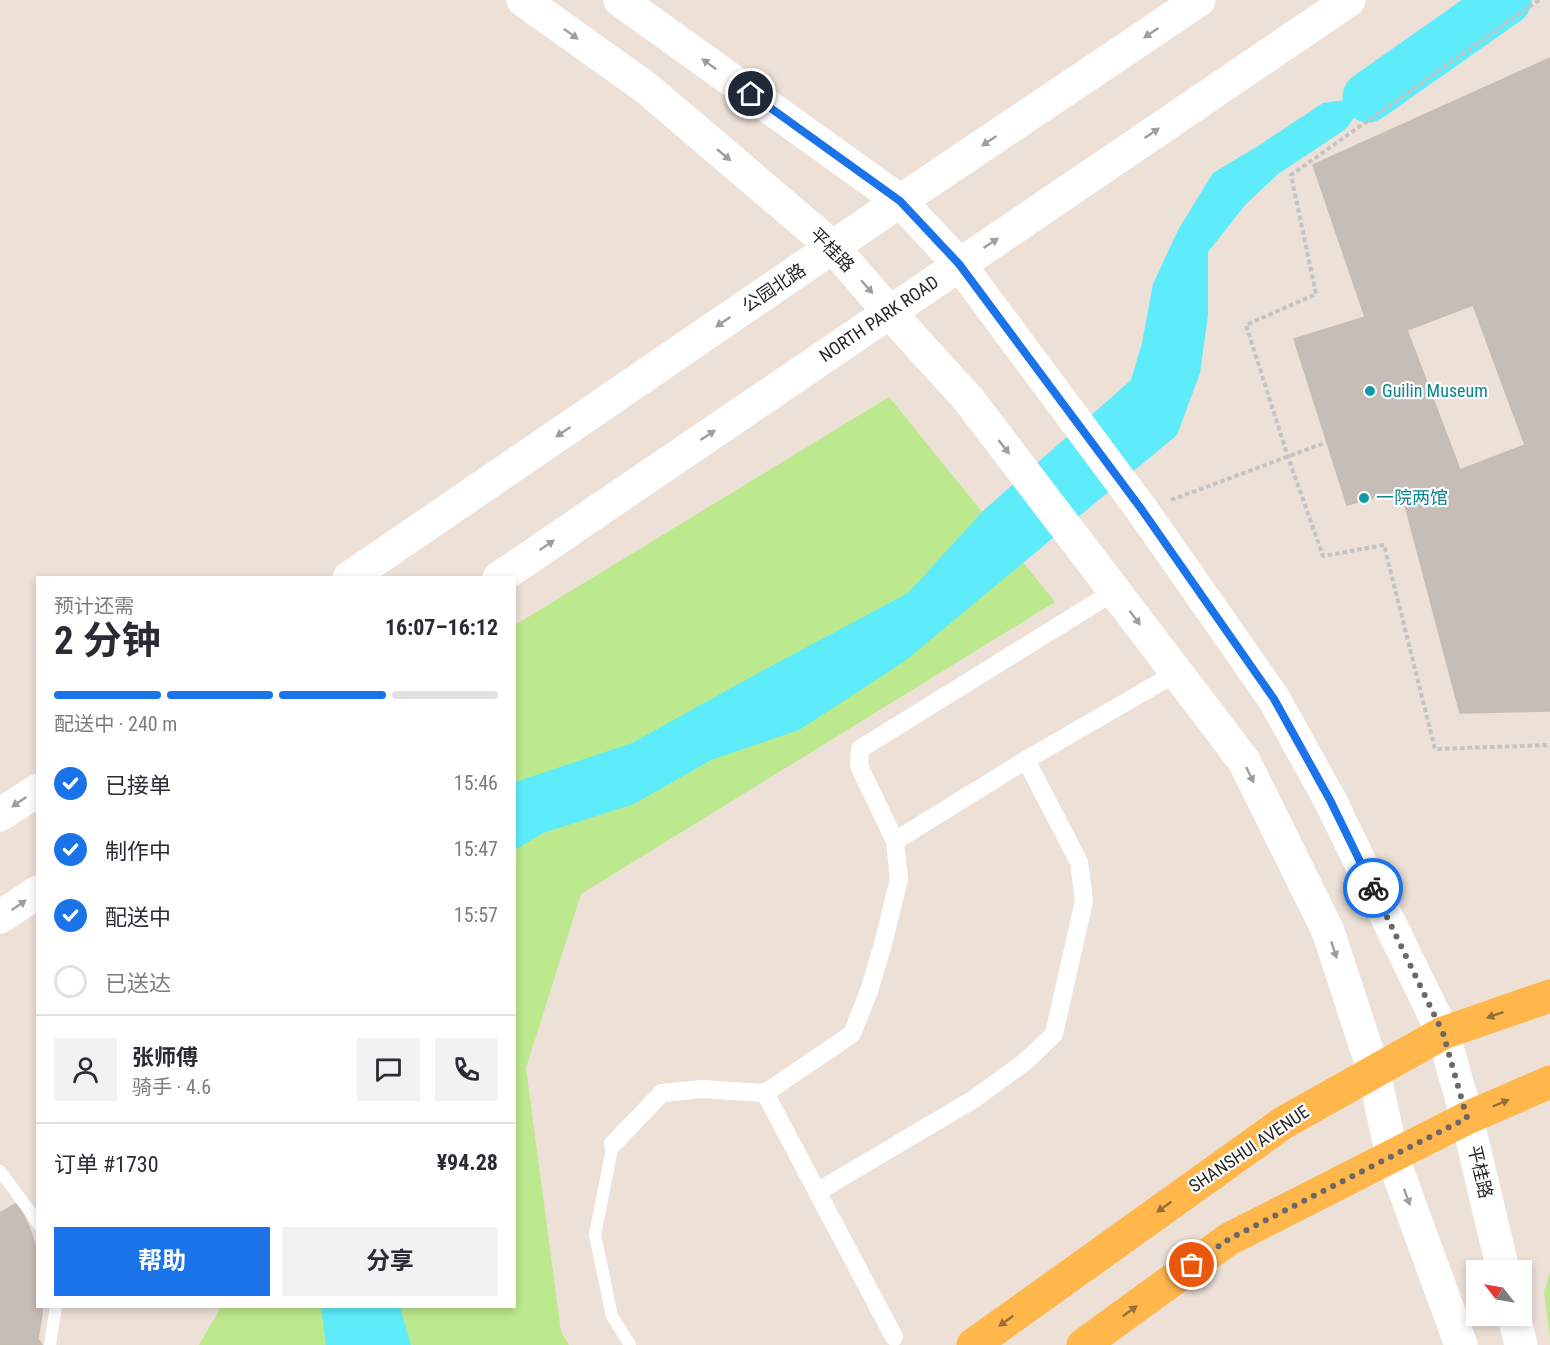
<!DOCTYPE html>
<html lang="zh">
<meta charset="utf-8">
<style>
:root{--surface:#fff;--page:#f2f2f3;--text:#2b2b33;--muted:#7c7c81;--line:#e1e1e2;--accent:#1a73e8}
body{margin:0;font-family:"Roboto Condensed","Noto Sans SC",sans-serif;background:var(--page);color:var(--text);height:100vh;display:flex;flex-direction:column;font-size:22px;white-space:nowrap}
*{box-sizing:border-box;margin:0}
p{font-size:20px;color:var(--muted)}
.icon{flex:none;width:33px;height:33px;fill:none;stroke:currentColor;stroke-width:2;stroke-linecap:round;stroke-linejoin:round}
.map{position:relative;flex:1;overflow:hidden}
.panel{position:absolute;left:36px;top:576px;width:480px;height:732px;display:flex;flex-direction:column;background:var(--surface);border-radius:0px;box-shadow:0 3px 9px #0003}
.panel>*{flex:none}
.needle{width:39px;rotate:301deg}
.fabs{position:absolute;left:1466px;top:1260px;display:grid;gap:12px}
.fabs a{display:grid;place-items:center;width:66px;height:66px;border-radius:0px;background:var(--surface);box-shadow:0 3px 9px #0003;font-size:30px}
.pin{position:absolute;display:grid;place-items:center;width:51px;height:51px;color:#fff;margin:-26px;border:3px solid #fff;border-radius:50%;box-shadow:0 2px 6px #0007}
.courier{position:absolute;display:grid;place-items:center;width:60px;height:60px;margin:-30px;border:4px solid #1a73e8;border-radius:50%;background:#fff;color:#222;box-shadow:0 2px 8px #0007}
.summary em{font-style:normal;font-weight:700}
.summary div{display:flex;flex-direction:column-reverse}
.summary{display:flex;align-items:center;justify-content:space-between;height:102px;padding:0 18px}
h1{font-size:39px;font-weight:700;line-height:45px}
.bar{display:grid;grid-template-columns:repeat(4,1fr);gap:9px 6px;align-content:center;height:72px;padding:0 18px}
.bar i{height:8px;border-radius:4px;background:var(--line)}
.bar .selected{background:var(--accent)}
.bar p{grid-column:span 4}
.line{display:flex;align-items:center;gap:15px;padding:0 18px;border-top:2px solid var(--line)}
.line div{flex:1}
.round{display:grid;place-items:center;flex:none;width:63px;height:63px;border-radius:0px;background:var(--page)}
ol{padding:0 18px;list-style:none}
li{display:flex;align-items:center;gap:18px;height:66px}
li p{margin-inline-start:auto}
li .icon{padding:6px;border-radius:50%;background:var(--accent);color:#fff;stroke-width:4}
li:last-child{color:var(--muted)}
li i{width:33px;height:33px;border:3px solid var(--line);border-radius:50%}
.action{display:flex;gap:12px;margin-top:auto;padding:12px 18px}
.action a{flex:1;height:69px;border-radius:0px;background:var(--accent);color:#fff;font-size:24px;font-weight:700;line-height:69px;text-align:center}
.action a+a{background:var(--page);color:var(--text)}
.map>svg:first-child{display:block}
.green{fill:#bce98d}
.water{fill:#5eecfb}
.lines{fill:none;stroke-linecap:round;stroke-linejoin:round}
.river{stroke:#5eecfb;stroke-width:51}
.building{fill:#c7bdb7;stroke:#c7bcb1;stroke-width:1.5;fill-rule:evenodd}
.path{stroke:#c3c3c3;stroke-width:4;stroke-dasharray:4.5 3;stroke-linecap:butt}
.service{stroke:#fff;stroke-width:12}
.pedestrian{stroke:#fff;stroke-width:18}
.secondary{stroke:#fff;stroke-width:33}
.primary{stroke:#ffb64a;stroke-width:33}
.oneway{fill:#9e9e9e}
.oneway2{fill:#946f39}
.done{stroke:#6d6865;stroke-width:6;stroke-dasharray:0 10.8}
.route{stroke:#1a73e8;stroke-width:8}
.culture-dot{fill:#0f9aa8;stroke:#fff;stroke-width:2}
.labels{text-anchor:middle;stroke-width:4.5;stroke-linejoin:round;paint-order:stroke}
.street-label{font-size:18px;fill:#282828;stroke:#fff}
.culture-label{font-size:18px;fill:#0d838f;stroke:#fff;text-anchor:start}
</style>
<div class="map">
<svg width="1550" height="1345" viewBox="0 0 1550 1345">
<rect width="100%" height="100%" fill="#ece0d7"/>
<path class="green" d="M889,397L1055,602L581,894L526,1068L561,1332L569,1345H199L221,1307L514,1306L515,625Z
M1550,1272V1337L1544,1293Z"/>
<path class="water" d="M1368,97L1346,129L1278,174L1246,204L1208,252V315L1200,373L1177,435L905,661L799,730L711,760L634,804L543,833L515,850V782L632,743L760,672L908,593L983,511L1131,380L1142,343L1153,284L1178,230L1213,173L1258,146L1323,103Z
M321,1307H400L411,1345H326Z"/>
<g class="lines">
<path class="river" d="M1368,97L1506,0"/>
</g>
<path class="building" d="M1550,58V711L1460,713L1401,490L1347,505L1294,339L1365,317L1313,165ZM1473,305L1525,445L1460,470L1407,330Z
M15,1204L19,1205L29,1227L38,1253V1306H42V1314L38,1339L42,1345H0V1213Z"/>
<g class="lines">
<path class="path" d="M1539,0L1291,175L1316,294L1246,325L1288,457L1323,556L1384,545L1435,749L1550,745
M1171,500L1327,442"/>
<path class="service" d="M613,1144L595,1235L612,1316L630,1345
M0,1171L31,1213L38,1224
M50,1345L56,1306"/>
<path class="pedestrian" d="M895,841L1026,760
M613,1144L662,1093L702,1089L765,1093
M817,1192L974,1099L1026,1061L1054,1034L1084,901L1079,862L1026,760L1176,673
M894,1337L765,1093L852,1034L869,991L883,944L899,879L895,841L859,766L860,749L1115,591"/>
<path class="secondary" d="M523,0L645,87L833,247L889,312L969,400L1244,761L1328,931L1374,1072L1392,1156L1461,1345
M620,0L900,201L959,264L1142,510L1198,590L1274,699L1330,800L1443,1033L1467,1118L1503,1270
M349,578L900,201L1199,0
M499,578L1349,0
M0,815L38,790
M0,917L38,892
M1514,1316L1521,1345"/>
<path class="primary" d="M973,1345L1283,1123L1443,1033L1550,996
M1083,1345L1229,1239L1467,1118L1550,1082"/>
</g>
<defs><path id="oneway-solid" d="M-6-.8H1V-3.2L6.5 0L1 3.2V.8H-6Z" transform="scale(1.5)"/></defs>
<g class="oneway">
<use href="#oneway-solid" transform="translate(1151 33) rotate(146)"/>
<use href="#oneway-solid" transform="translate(571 34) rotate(36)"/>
<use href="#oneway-solid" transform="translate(709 64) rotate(-144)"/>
<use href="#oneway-solid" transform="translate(1152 133) rotate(-34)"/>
<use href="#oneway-solid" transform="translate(989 141) rotate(146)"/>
<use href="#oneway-solid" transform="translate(724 155) rotate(40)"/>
<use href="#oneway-solid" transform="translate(991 243) rotate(-34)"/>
<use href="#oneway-solid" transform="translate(867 287) rotate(49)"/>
<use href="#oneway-solid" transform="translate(723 322) rotate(146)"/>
<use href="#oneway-solid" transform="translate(563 432) rotate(146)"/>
<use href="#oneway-solid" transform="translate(708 435) rotate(-34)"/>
<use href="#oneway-solid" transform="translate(1004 447) rotate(52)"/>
<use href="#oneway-solid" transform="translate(547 545) rotate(-34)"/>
<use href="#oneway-solid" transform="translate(1135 618) rotate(53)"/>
<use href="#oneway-solid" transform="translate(1250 775) rotate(64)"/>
<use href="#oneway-solid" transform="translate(19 802) rotate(146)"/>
<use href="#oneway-solid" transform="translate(19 905) rotate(-34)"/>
<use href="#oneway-solid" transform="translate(1334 950) rotate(72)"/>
<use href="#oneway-solid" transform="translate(1407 1197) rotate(70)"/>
</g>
<g class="oneway2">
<use href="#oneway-solid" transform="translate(1495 1015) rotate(161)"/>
<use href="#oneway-solid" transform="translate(1501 1103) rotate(-23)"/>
<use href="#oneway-solid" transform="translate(1164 1207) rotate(144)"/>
<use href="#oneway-solid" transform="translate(1130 1311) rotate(-36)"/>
<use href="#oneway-solid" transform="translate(1006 1321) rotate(144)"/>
</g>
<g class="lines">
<path class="done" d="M1192,1265L1229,1239L1467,1118L1443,1033L1373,888"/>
<path class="route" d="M751,94L900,201L959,264L1142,510L1274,699L1330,800L1373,888"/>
</g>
<g class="culture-dot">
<circle cx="1370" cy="391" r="6"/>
<circle cx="1364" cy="498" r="6"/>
</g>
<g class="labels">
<g class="street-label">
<text transform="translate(832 250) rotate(45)" y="6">平桂路</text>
<text transform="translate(774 288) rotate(-34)" y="6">公园北路</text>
<text transform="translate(879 319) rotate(-34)" y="6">NORTH PARK ROAD</text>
<text transform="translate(1249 1149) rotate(-34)" y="6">SHANSHUI AVENUE</text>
<text transform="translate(1480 1172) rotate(77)" y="6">平桂路</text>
</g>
<g class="culture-label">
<text x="1382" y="397">Guilin Museum</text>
<text x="1376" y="504">一院两馆</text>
</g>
</g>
</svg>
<div class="fabs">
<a><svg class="needle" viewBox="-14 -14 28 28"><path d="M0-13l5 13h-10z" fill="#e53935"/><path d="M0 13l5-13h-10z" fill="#7c7c81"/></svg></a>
</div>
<div class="pin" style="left:1192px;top:1265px;background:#ea580c"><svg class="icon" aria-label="bag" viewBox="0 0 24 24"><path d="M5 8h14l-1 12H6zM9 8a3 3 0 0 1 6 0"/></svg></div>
<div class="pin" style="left:751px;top:94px;background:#1f2937"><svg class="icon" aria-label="home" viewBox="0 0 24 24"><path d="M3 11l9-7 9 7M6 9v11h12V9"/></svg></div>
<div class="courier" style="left:1373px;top:888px"><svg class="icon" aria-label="bike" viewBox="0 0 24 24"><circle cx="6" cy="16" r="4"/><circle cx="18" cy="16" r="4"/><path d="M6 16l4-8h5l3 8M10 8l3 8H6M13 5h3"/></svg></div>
<section class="panel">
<div class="summary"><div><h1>2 分钟</h1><p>预计还需</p></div><em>16:07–16:12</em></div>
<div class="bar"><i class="selected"></i><i class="selected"></i><i class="selected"></i><i></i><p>配送中 · 240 m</p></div>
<ol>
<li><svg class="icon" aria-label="check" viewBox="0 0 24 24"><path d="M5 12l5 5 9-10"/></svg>已接单<p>15:46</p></li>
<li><svg class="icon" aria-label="check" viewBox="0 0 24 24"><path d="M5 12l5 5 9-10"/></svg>制作中<p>15:47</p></li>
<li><svg class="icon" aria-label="check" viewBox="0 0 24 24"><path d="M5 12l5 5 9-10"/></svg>配送中<p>15:57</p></li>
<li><i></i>已送达</li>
</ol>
<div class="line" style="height:108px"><a class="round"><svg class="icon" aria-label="person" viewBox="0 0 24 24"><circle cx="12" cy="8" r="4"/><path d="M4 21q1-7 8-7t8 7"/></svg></a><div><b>张师傅</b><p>骑手 · 4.6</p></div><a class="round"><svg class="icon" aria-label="chat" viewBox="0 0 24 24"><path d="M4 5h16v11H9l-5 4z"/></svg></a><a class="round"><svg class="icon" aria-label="phone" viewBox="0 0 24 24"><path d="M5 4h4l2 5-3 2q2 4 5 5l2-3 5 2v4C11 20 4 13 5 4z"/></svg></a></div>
<div class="line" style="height:78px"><div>订单 #1730</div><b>¥94.28</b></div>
<div class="action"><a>帮助</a><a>分享</a></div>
</section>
</div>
